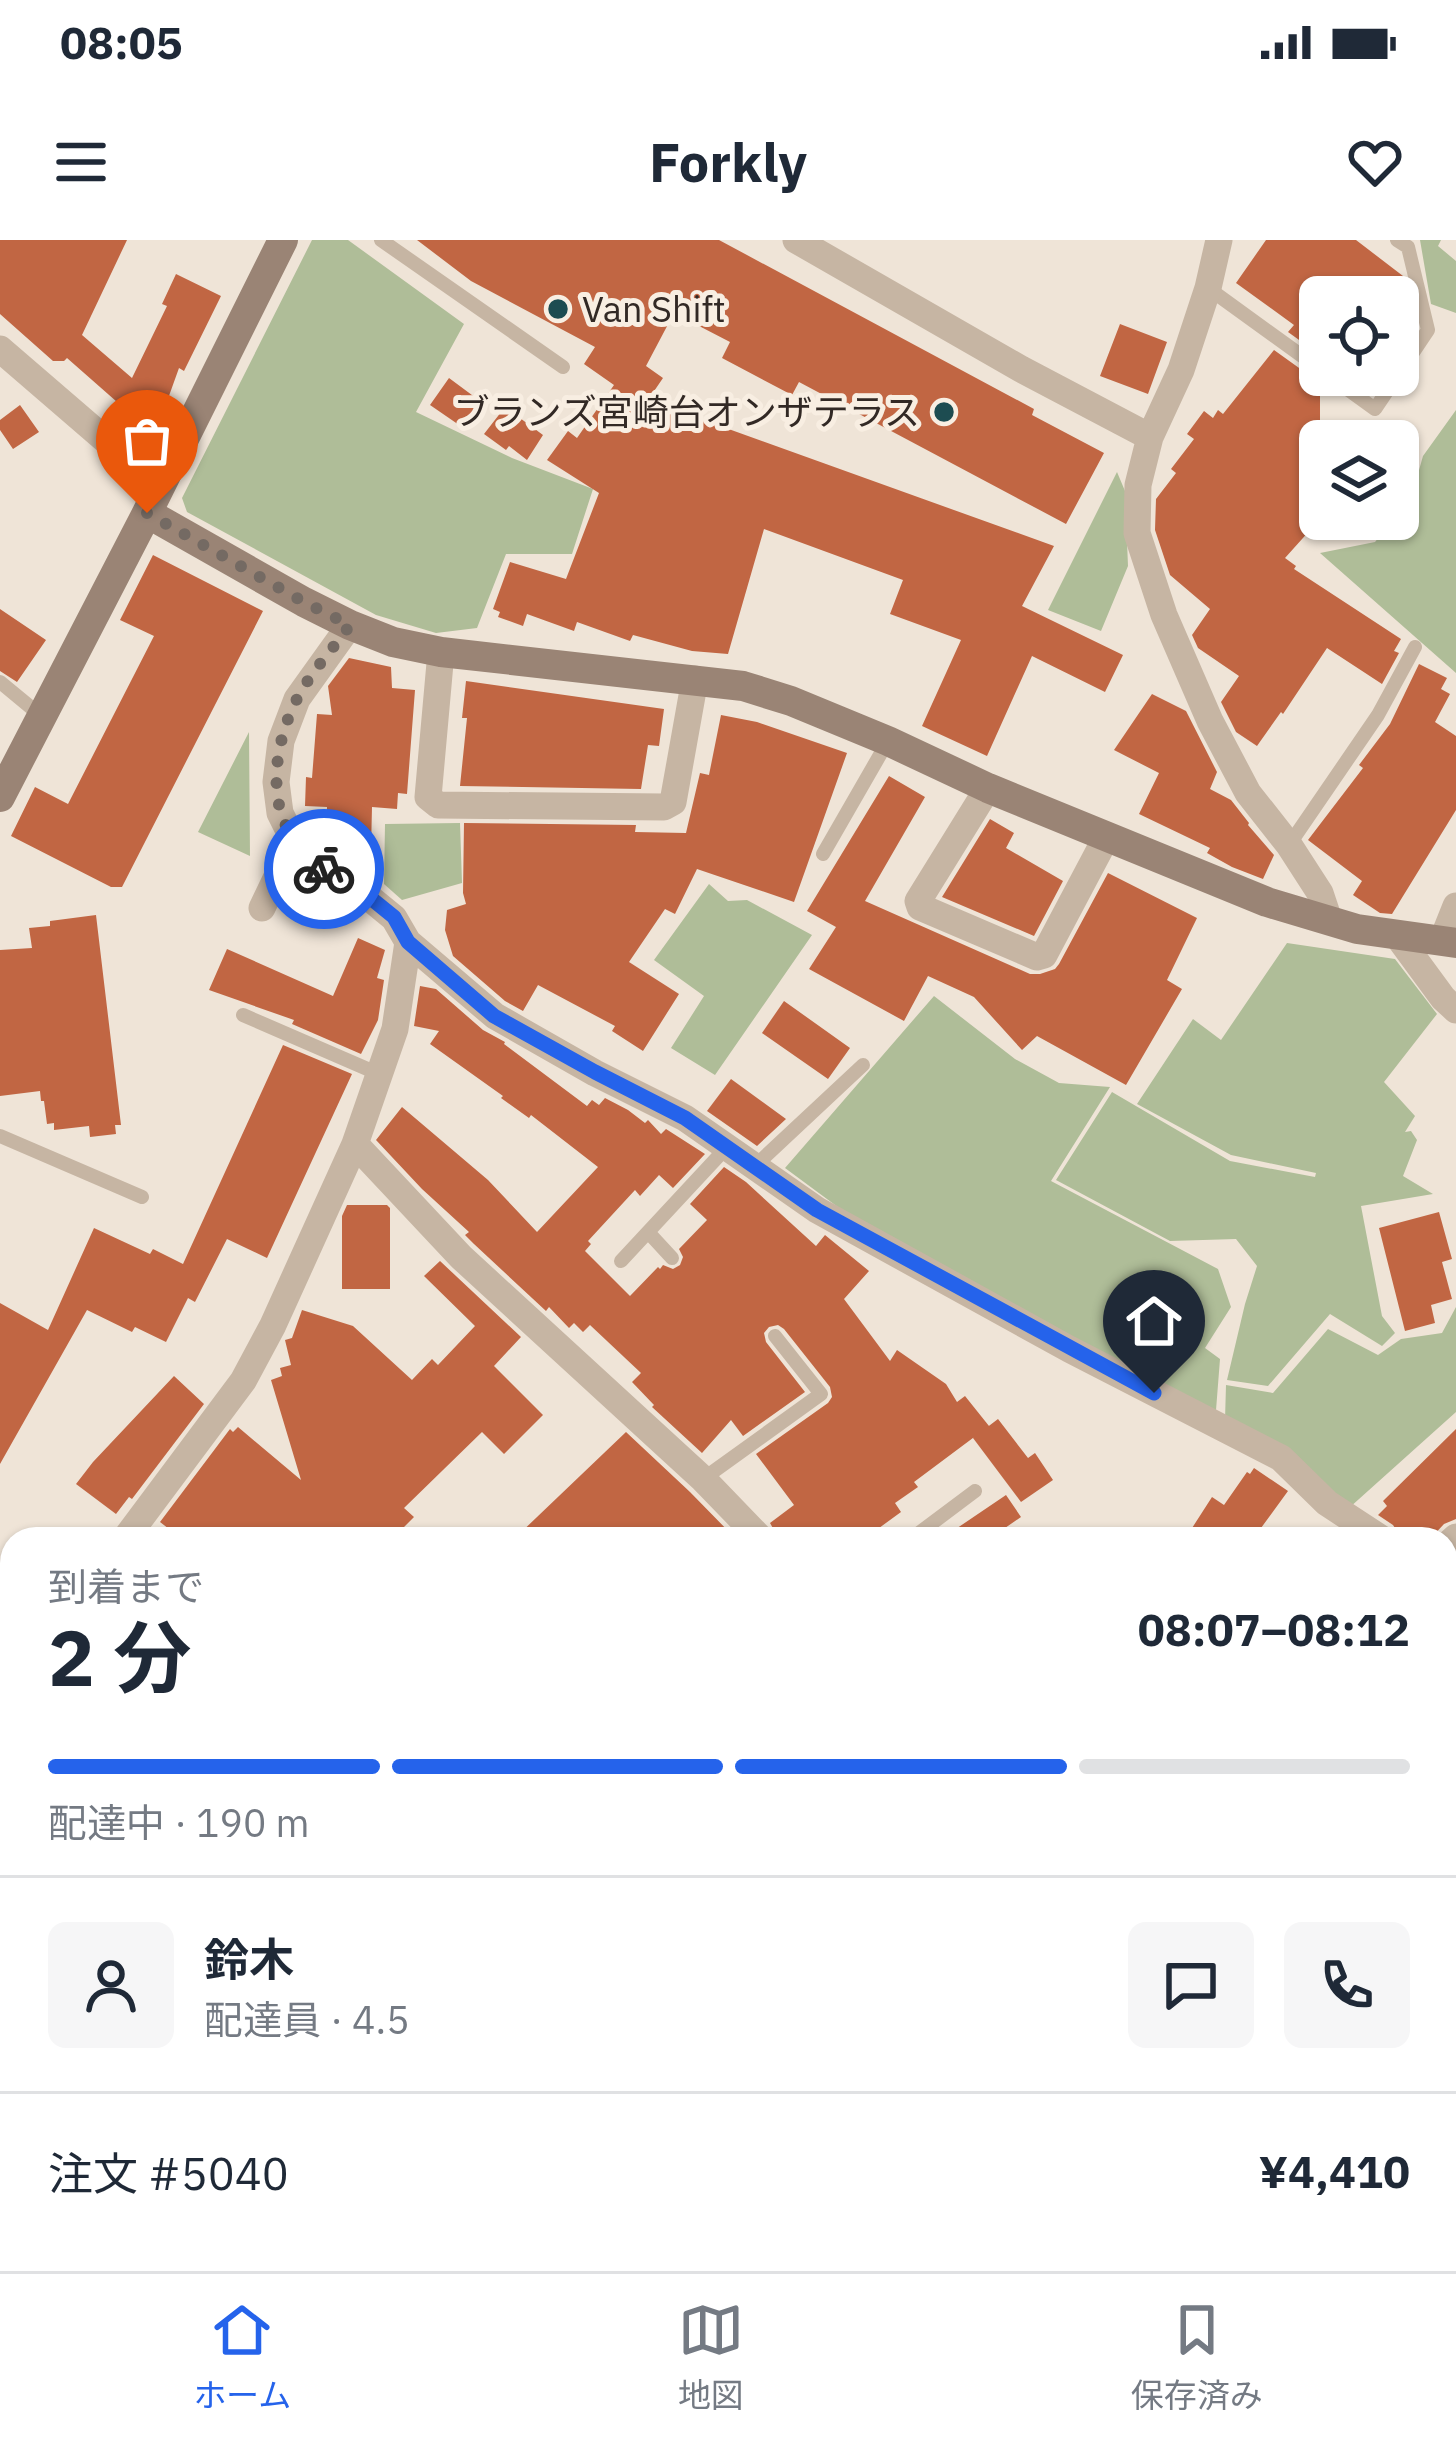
<!DOCTYPE html>
<html lang="ja">
<meta charset="utf-8">
<style>
:root{--surface:#fff;--page:#f6f6f7;--text:#1f2937;--muted:#747a83;--line:#e0e1e3;--accent:#2563eb}
body{margin:0;font-family:"IBM Plex Sans","Noto Sans JP",sans-serif;background:var(--page);color:var(--text);height:100vh;display:flex;flex-direction:column;font-size:45px;white-space:nowrap}
*{box-sizing:border-box;margin:0}
p{font-size:39px;color:var(--muted)}
.icon{flex:none;width:66px;height:66px;fill:none;stroke:currentColor;stroke-width:2;stroke-linecap:round;stroke-linejoin:round}
.map{position:relative;flex:1;overflow:hidden}
.panel{position:absolute;left:0px;top:1287px;width:1458px;height:744px;display:flex;flex-direction:column;background:var(--surface);border-radius:36px 36px 0 0;box-shadow:0 3px 9px #0004}
.panel>*{flex:none}
.tools{position:absolute;left:1299px;top:36px;display:grid;gap:24px}
.tools a{display:grid;place-items:center;width:120px;height:120px;border-radius:18px;background:var(--surface);box-shadow:0 3px 9px #0004;font-size:60px}
.pin{position:absolute;display:grid;place-items:center;width:102px;height:102px;color:#fff;margin:-123px -51px;border-radius:50% 50% 50% 0;rotate:-45deg;box-shadow:0 0 12px #0007}
.pin .icon{rotate:45deg}
.courier{position:absolute;display:grid;place-items:center;width:120px;height:120px;margin:-60px;border:9px solid #2563eb;border-radius:50%;background:#fff;color:#222;box-shadow:0 3px 15px #0007}
.summary em{font-style:normal;font-weight:700}
.summary div{display:flex;flex-direction:column-reverse}
.summary{display:flex;align-items:center;justify-content:space-between;height:204px;padding:0 48px}
h1{font-size:78px;font-weight:700;line-height:90px}
.bar{display:grid;grid-template-columns:repeat(4,1fr);gap:18px 12px;align-content:center;height:144px;padding:0 48px}
.bar i{height:15px;border-radius:9px;background:var(--line)}
.bar .active{background:var(--accent)}
.bar p{grid-column:span 4}
.line{display:flex;align-items:center;gap:30px;padding:0 48px;border-top:3px solid var(--line)}
.line div{flex:1}
.round{display:grid;place-items:center;flex:none;width:126px;height:126px;border-radius:18px;background:var(--page)}
.status{display:flex;justify-content:space-between;align-items:center;height:84px;padding:0 60px;background:var(--surface);direction:ltr}
.status svg{height:33px;fill:currentColor}
header{display:flex;justify-content:space-between;align-items:center;height:156px;padding:0 48px;background:var(--surface);font-size:54px;font-weight:700}
.tab-bar{display:flex;justify-content:space-around;align-items:center;height:168px;border-top:3px solid var(--line);background:var(--surface);font-size:33px;color:var(--muted)}
.tab-bar a{display:grid;justify-items:center;gap:6px}
.tab-bar .active{color:var(--accent)}
.map>svg:first-child{display:block}
.green{fill:#afbd98}
.building{fill:#c16643}
.lines{fill:none;stroke-linecap:round;stroke-linejoin:round}
.lane{stroke:#c6b5a3;stroke-width:14}
.street{stroke:#c6b5a3;stroke-width:27}
.secondary{stroke:#9a8475;stroke-width:30}
.done{stroke:#746a63;stroke-width:12;stroke-dasharray:0 21.6}
.route{stroke:#2563eb;stroke-width:15}
.poi-dot{fill:#1d4c51;stroke:#f8eee2;stroke-width:4.5}
.labels{text-anchor:middle;stroke-width:10;stroke-linejoin:round;paint-order:stroke}
.poi-label{font-size:36px;fill:#322925;stroke:#f8eee2;text-anchor:start}
</style>
<div class="status"><b>08:05</b><svg viewBox="0 0 49 12"><path d="M0 12V9h3v3zM5 12V6h3v6zM10 12V3h3v9zM15 12V0h3v12zM26 1h20v11H26zM47 4h2v5h-2z"/></svg></div>
<header><svg class="icon" aria-label="menu" viewBox="0 0 24 24"><path d="M4 6h16M4 12h16M4 18h16"/></svg>Forkly<svg class="icon" aria-label="heart" viewBox="0 0 24 24"><path d="M12 20l-8-8c-3-5 5-10 8-4 3-6 11-1 8 4z"/></svg></header>
<div class="map">
<svg width="1456" height="2031" viewBox="0 0 1456 2031">
<rect width="100%" height="100%" fill="#efe4d7"/>
<path class="green" d="M312,0H348L464,84L416,172L512,218L593,249L572,314H506L477,388L436,393L376,375L187,272L182,258Z
M1420,0H1441L1438,6L1456,21V73L1431,64Z
M1456,170V433L1320,313L1375,302L1394,279H1398V273L1412,255L1423,216Z
M1117,232L1125,251L1128,326L1101,391L1048,370Z
M249,492L250,616L198,592Z
M460,583L462,643L402,660L384,644L385,584Z
M709,644L728,661L747,660L812,695L715,835L671,808L704,756L654,720Z
M1287,703L1395,719L1437,774L1384,842L1415,876L1405,892L1411,891L1417,900L1403,936L1433,954L1361,966L1382,1076L1395,1093L1382,1106L1330,1074L1268,1146L1227,1140L1245,1064L1257,1026L1236,999L1170,1001L1056,940L1112,852L1230,921L1315,937L1316,933L1231,915L1137,864L1193,779L1221,800Z
M934,756L1015,819L1059,843L1110,847L1051,941L1218,1029L1231,1067L1205,1108L1220,1119L1215,1183L854,979L785,928Z
M1456,1067V1172L1349,1268L1225,1180L1226,1145L1273,1153L1328,1089L1378,1115L1401,1099L1442,1093Z
M396,2019H572L588,2031H380Z"/>
<path class="building" d="M0,0H127L82,95L132,138L167,66L162,64L176,34L221,56L184,131L179,128L156,192L142,195L119,177L125,169L67,118L64,121H53L0,74Z
M417,0H719L1034,169L1032,175L1104,213L1066,284L799,142L792,155L722,118L730,102L674,73L646,126L663,138L648,160L1054,306L1022,366L1123,415L1105,452L1032,416L987,516L922,486L961,400L890,374L903,340L764,289L728,414L692,411L633,395L630,401L577,382L574,391L527,374L523,386L498,377L500,372L493,369L510,322L566,339L599,253L547,220L568,191L577,198L614,145L584,124L595,107L471,41Z
M1266,0H1356L1403,36L1388,57H1320V115L1288,92L1294,85L1236,43Z
M1120,84L1167,102L1148,154L1100,136Z
M1274,110L1320,143V279L1285,318L1296,326L1294,329L1401,399L1394,411L1399,413L1382,444L1327,408L1283,474L1281,472L1257,506L1236,492L1221,462L1239,436L1198,408L1192,395L1210,369L1170,335L1155,290L1156,259L1176,233L1171,229L1194,199L1187,194L1204,171L1213,178L1218,170L1223,174Z
M449,138L480,161L462,187L430,165Z
M20,165L39,192L13,209L0,190V180Z
M505,167L543,195L527,220L509,206L506,210L484,194Z
M153,315L263,371L122,647H111L11,596L35,547L68,564L154,396L120,380Z
M0,369L46,400L17,442L0,431Z
M349,418L391,427L392,448L415,450L407,554L398,553L397,569L372,567L371,609H333V601H326L327,567L305,566L306,537L312,538L317,474L332,475L328,446Z
M1419,424L1447,438L1441,449L1450,454L1435,482L1456,496V570L1392,674L1380,673L1353,655L1362,641L1308,600L1363,528L1359,525L1390,484Z
M466,441L664,469L659,506L648,505L641,549L460,546L467,478H462Z
M1152,454L1186,471L1217,532L1210,549L1231,560L1249,583L1248,585L1274,615L1263,639L1232,627L1207,613L1210,608L1139,574L1159,533L1114,510Z
M721,475L757,482L847,513L794,662L697,629L675,674L665,669L629,722L679,754L643,811L612,791L615,786L538,745L523,771L505,761L453,716L445,690L447,670L466,664L463,653L464,583L636,585L635,592L686,593L700,533L709,535Z
M889,536L925,557L865,661L1030,734H1040L1055,729L1059,724L1108,633L1197,678L1167,740L1182,749L1126,845L1037,796L1022,810L974,757L928,736L904,781L809,729L836,687L807,671Z
M990,579L1014,593L1006,608L1063,641L1034,696L942,657Z
M96,675L121,885H115L116,894L90,897L89,886L54,890V883L47,884L44,861H41L40,851L0,856V710L32,708L29,688L50,686V681Z
M358,698L385,710L377,738L384,740L378,780L361,814L292,784L294,780L209,750L227,709L333,756Z
M420,746L436,749L483,790L505,802L504,804L587,866L592,860L599,865L605,858L628,870L645,883L648,880L661,894L666,889L705,914L673,948L659,935L640,956L635,950L588,1001L591,1004L585,1011L630,1056L658,1027L660,1029L663,1025L673,1029L680,1025L683,1017L679,1009L707,980L690,964L724,927L746,942L816,1006L825,995L869,1031L844,1059L890,1121L897,1110L946,1144L957,1162L965,1156L989,1186L914,1242L918,1247L895,1263L901,1272L864,1299H779L770,1283L794,1265L756,1214L828,1163L832,1157L830,1147L784,1089L778,1085L769,1087L764,1093L766,1102L805,1152L743,1196L731,1180L702,1213L652,1167L654,1165L632,1142L641,1133L590,1085L583,1092L574,1083L569,1088L549,1067L546,1071L474,1004L465,995L469,992L422,949L376,900L402,867L488,940L537,992L598,927L531,875L529,878L501,858L503,856L430,804L439,791L414,786Z
M784,761L850,808L828,839L762,793Z
M283,805L352,834L267,1018L227,999L195,1062L188,1058L166,1102L135,1087L132,1092L87,1070L0,1224V1063L48,1090L94,988L150,1014L153,1009L183,1024Z
M731,839L786,879L757,906L707,871Z
M347,965H387L390,968V1049H342V976Z
M1439,972L1452,1019L1442,1022L1452,1059L1431,1065L1435,1083L1405,1091L1379,988Z
M440,1021L521,1097L494,1126L543,1175L504,1214L482,1192L404,1268L414,1277L392,1299H182L160,1282L230,1189L233,1192L238,1187L301,1240L271,1140L282,1136L280,1128L291,1125L285,1100L292,1098L302,1070L353,1086L412,1140L432,1119L438,1125L475,1086L424,1036Z
M174,1136L204,1164L132,1259L129,1257L116,1274L76,1244L93,1222Z
M998,1179L1028,1218L1035,1213L1053,1240L1021,1262L973,1198Z
M1456,1189V1279L1444,1284L1430,1299H1402L1393,1285L1378,1275L1387,1266L1383,1261Z
M626,1192L690,1252L736,1299H514Z
M1254,1228L1288,1251L1253,1299H1185L1212,1257L1224,1265L1247,1232L1250,1234Z
M1006,1255L1021,1277L989,1299H941Z"/>
<g class="lines">
<path class="lane" d="M381,0L563,127
M1208,48L1320,129
M1328,135L1375,169L1428,90L1408,7L1397,0
M0,442L40,475
M1289,605L1378,475L1415,407
M823,614L888,501
M243,775L379,834
M0,896L142,957
M755,926L863,825
M648,992L672,1018
M621,1021L727,907
M703,1239L821,1154L775,1096
M911,1299L975,1251
M0,1394L12,1401
M1446,1465L1456,1477
M1196,2031L1224,2019"/>
<path class="street" d="M796,0L1021,129L1150,197
M1219,0L1208,48L1181,130L1150,197L1138,245L1137,293L1164,375L1210,481L1248,553L1289,605L1320,653L1329,680
M0,109L159,246
M441,412L428,557L438,565L664,567L673,562L695,439
M988,548L918,661L920,667L1037,717L1044,715L1107,596
M262,668L294,601
M1396,694L1443,758L1456,770
M1442,701L1456,666
M408,702L495,776L595,833L685,878L817,970L1069,1109L1281,1218L1327,1263L1382,1299
M355,904L461,1017L703,1239L761,1299
M125,1299L243,1141L273,1085L355,904L395,789L408,702L394,678L361,651L323,628L294,601L280,573L276,542L281,501L297,459L350,385
M1446,1306L1456,1297
M0,1477L12,1460
M0,1705L12,1709
M1446,1882L1456,1896
M596,2019L612,2031
M1065,2019L1073,2026L1068,2031
M198,2031L221,2019
M353,2031L370,2019
M788,2031L799,2019"/>
<path class="secondary" d="M147,273L304,362L350,385L393,402L441,412L743,446L791,461L888,501L988,548L1267,662L1357,689L1456,703
M0,557L147,273L283,0"/>
</g>
<g class="lines">
<path class="done" d="M147,273L304,362L350,385C333,409 309,434 296,461C275,502 265,565 297,603C305,612 315,621 324,629"/>
<path class="route" d="M324,629L362,651L394,677L408,702L494,776L595,832L685,878L817,970L1154,1153"/>
</g>
<g class="poi-dot">
<circle cx="558" cy="69" r="12"/>
<circle cx="944" cy="172" r="12"/>
</g>
<g class="labels">
<g class="poi-label">
<text x="582" y="82">Van Shift</text>
<text x="920" y="185" text-anchor="end">ブランズ宮崎台オンザテラス</text>
</g>
</g>
</svg>
<div class="tools">
<a><svg class="icon" aria-label="locate" viewBox="0 0 24 24"><circle cx="12" cy="12" r="6"/><path d="M12 2v4M12 18v4M2 12h4M18 12h4"/></svg></a>
<a><svg class="icon" aria-label="layers" viewBox="0 0 24 24"><path d="M12 4l9 5-9 5-9-5zM3 14l9 5 9-5"/></svg></a>
</div>
<div class="pin" style="left:147px;top:273px;background:#ea580c"><svg class="icon" aria-label="bag" viewBox="0 0 24 24"><path d="M5 8h14l-1 12H6zM9 8a3 3 0 0 1 6 0"/></svg></div>
<div class="pin" style="left:1154px;top:1153px;background:#1f2937"><svg class="icon" aria-label="home" viewBox="0 0 24 24"><path d="M3 11l9-7 9 7M6 9v11h12V9"/></svg></div>
<div class="courier" style="left:324px;top:629px"><svg class="icon" aria-label="bike" viewBox="0 0 24 24"><circle cx="6" cy="16" r="4"/><circle cx="18" cy="16" r="4"/><path d="M6 16l4-8h5l3 8M10 8l3 8H6M13 5h3"/></svg></div>
<section class="panel">
<div class="summary"><div><h1>2 分</h1><p>到着まで</p></div><em>08:07–08:12</em></div>
<div class="bar"><i class="active"></i><i class="active"></i><i class="active"></i><i></i><p>配達中 · 190 m</p></div>
<div class="line" style="height:216px"><a class="round"><svg class="icon" aria-label="person" viewBox="0 0 24 24"><circle cx="12" cy="8" r="4"/><path d="M4 21q1-7 8-7t8 7"/></svg></a><div><b>鈴木</b><p>配達員 · 4.5</p></div><a class="round"><svg class="icon" aria-label="chat" viewBox="0 0 24 24"><path d="M4 5h16v11H9l-5 4z"/></svg></a><a class="round"><svg class="icon" aria-label="phone" viewBox="0 0 24 24"><path d="M5 4h4l2 5-3 2q2 4 5 5l2-3 5 2v4C11 20 4 13 5 4z"/></svg></a></div>
<div class="line" style="height:156px"><div>注文 #5040</div><b>¥4,410</b></div>
</section>
</div>
<nav class="tab-bar">
<a class="active"><svg class="icon" aria-label="home" viewBox="0 0 24 24"><path d="M3 11l9-7 9 7M6 9v11h12V9"/></svg>ホーム</a>
<a><svg class="icon" aria-label="map" viewBox="0 0 24 24"><path d="M3 6l6-2 6 2 6-2v14l-6 2-6-2-6 2zM9 4v14M15 6v14"/></svg>地図</a>
<a><svg class="icon" aria-label="saved" viewBox="0 0 24 24"><path d="M7 4h10v16l-5-4-5 4z"/></svg>保存済み</a>
</nav>
